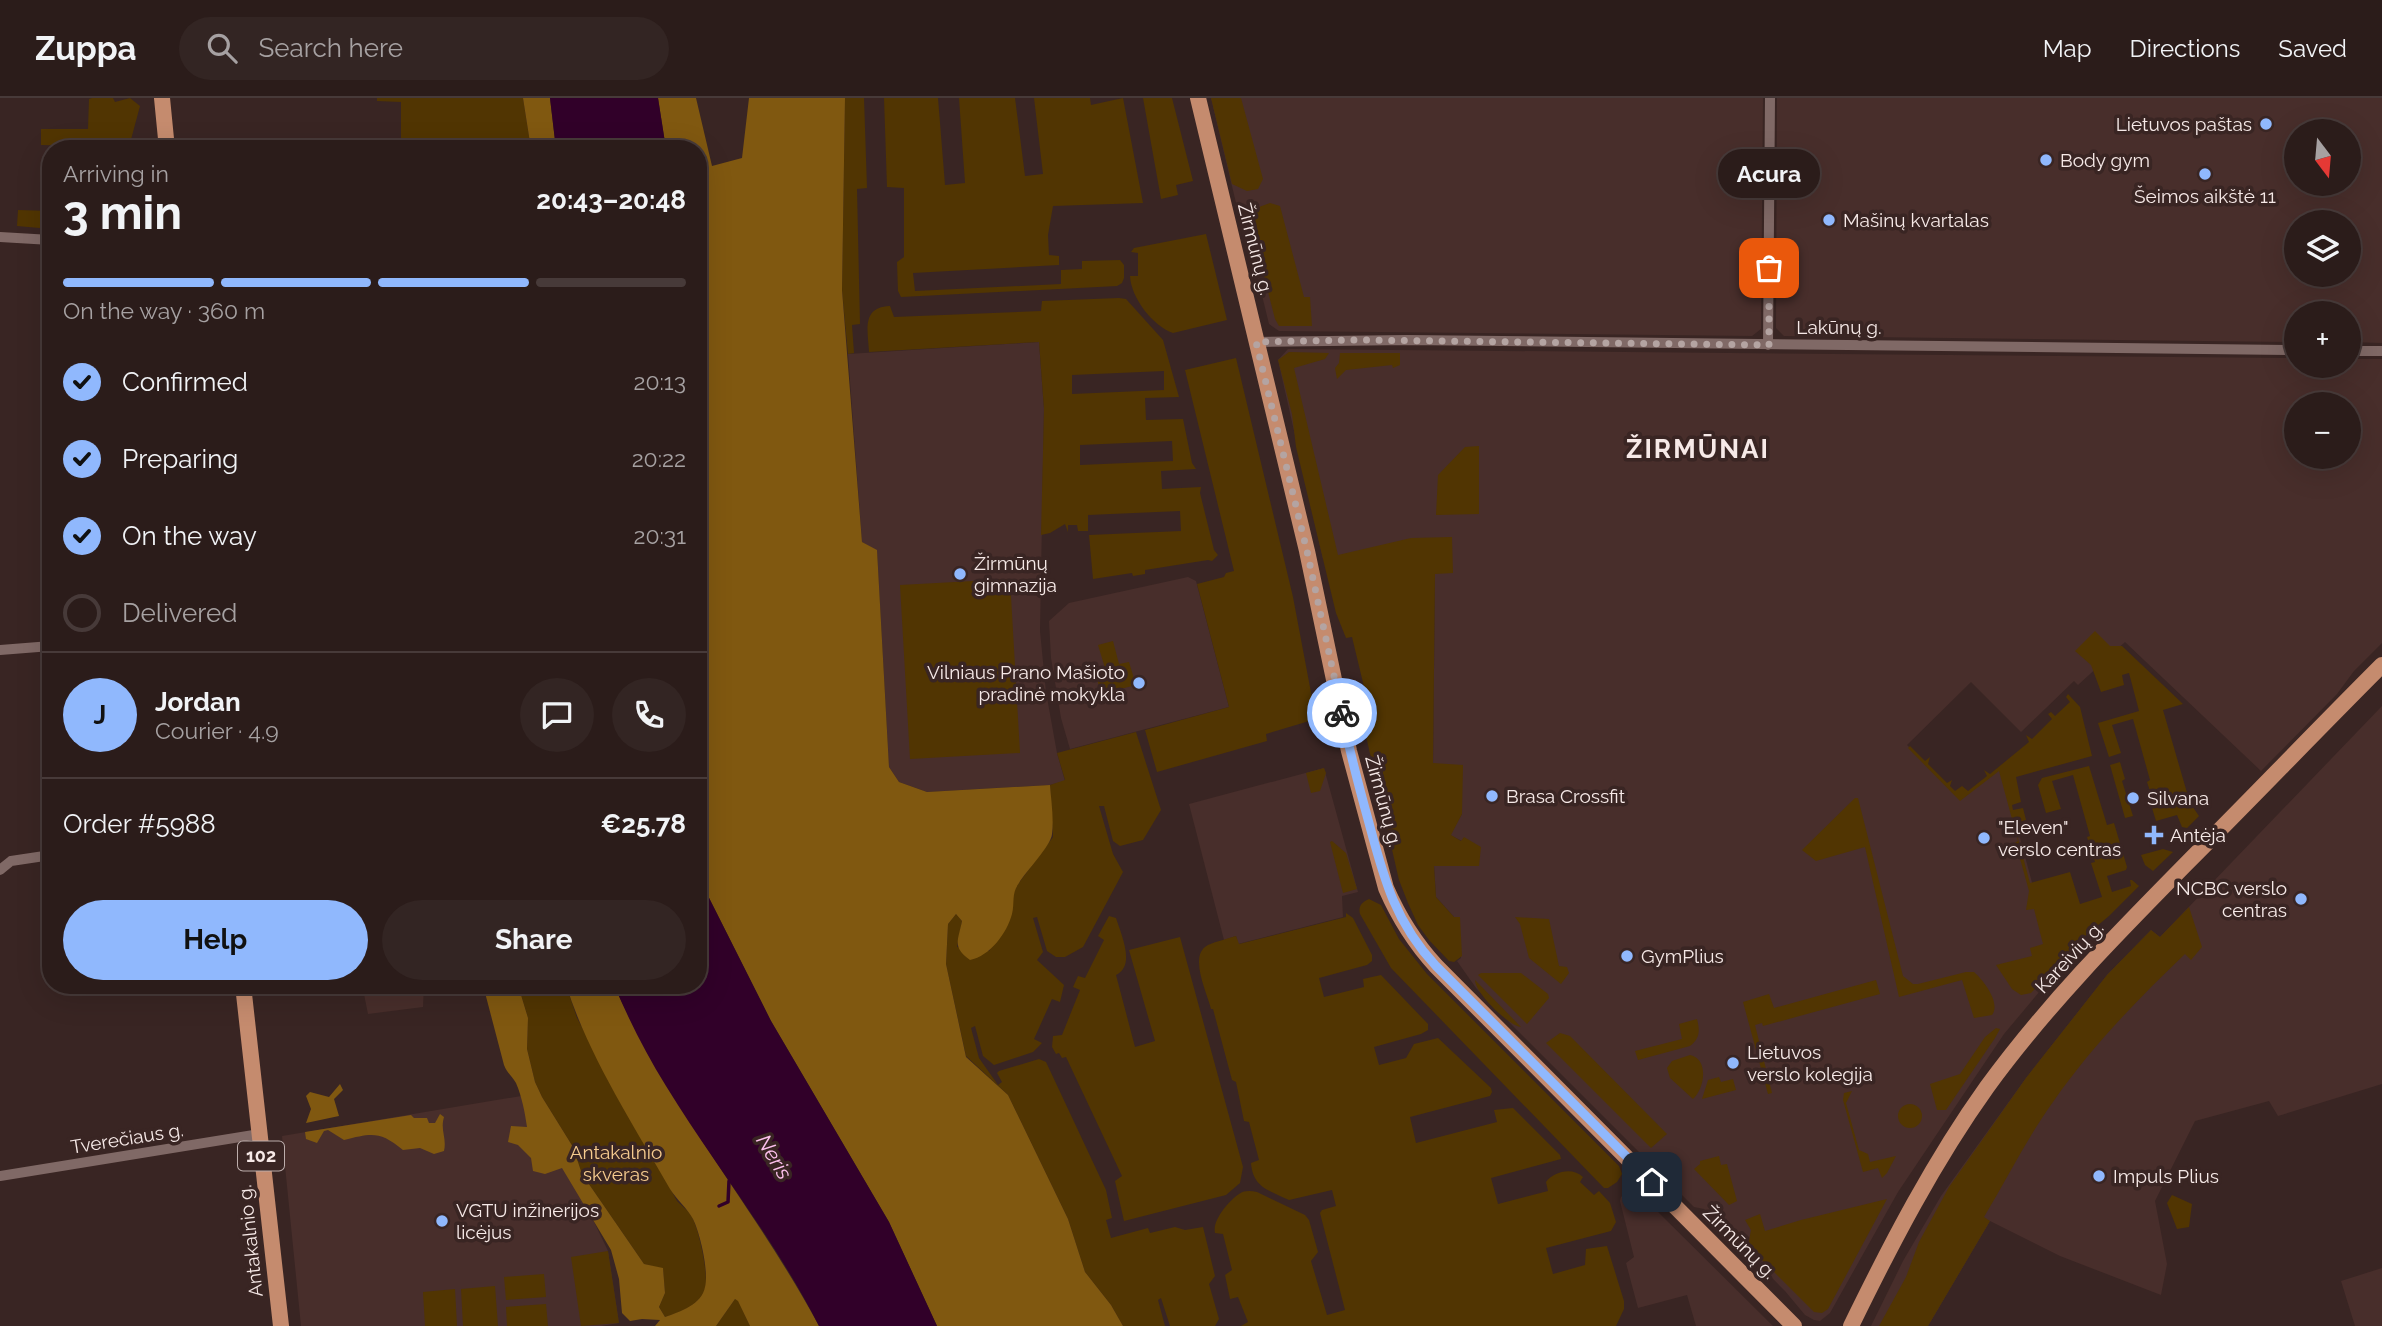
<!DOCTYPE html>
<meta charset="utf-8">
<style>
:root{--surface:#2b1c1a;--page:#332523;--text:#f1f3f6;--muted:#a6a1a2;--line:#473a39;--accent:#90b8fd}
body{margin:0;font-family:Raleway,sans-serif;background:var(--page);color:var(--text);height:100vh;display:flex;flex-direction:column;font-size:26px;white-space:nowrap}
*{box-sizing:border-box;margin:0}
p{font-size:23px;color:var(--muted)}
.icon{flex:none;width:38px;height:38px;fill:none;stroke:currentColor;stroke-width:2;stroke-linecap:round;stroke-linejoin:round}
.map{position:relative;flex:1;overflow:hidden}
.side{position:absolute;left:42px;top:42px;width:665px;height:854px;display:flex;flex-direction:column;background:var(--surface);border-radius:28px;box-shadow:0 7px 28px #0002,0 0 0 2px var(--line)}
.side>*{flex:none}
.needle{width:46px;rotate:164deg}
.fabs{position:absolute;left:2284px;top:21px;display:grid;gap:14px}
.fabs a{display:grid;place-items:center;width:77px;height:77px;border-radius:50%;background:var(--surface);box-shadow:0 7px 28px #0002,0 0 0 2px var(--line);font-size:35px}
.pin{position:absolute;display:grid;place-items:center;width:60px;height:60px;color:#fff;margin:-30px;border-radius:14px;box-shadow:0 4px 10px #0006}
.courier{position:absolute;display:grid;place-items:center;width:70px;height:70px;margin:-35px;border:5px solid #90b8fd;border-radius:50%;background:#fff;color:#222;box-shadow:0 2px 9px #0007}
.bubble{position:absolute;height:49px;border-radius:24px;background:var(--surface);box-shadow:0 7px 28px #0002,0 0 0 2px var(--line);font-size:23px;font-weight:700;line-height:49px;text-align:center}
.summary em{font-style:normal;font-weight:700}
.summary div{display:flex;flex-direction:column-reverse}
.summary{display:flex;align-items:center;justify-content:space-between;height:119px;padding:0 21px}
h1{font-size:46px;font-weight:700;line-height:52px}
.bar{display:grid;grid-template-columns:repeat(4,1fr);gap:10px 7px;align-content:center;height:84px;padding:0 21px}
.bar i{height:9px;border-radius:5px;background:var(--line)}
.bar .selected{background:var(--accent)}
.bar p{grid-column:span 4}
.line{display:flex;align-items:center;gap:18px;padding:0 21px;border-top:2px solid var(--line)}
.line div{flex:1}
.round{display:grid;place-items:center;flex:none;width:74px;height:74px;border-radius:37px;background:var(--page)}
ol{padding:0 21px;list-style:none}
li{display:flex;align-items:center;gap:21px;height:77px}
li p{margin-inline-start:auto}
li .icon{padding:7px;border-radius:50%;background:var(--accent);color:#111;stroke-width:4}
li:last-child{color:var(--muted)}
li i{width:38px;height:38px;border:4px solid var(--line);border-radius:50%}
.primary-button{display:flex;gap:14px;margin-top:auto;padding:14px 21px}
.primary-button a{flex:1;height:80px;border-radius:42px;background:var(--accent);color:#111;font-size:28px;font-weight:700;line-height:80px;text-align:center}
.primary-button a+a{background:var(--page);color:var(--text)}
header{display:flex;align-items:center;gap:42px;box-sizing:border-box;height:98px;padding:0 35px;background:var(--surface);border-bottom:2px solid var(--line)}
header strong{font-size:33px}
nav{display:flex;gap:38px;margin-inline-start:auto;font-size:24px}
.search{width:490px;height:63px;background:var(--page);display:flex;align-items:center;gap:18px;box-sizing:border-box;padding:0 24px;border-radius:38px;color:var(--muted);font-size:26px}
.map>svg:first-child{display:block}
.built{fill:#482e2b;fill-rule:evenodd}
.green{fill:#513502;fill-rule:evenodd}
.forest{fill:#805810}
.water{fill:#310029}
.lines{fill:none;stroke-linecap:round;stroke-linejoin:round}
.stream{stroke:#310029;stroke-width:3.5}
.minor{stroke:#806966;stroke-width:10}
.primary{stroke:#c58b6e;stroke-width:16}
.done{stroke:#b4a4a2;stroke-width:7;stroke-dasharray:0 12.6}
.route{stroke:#90b8fd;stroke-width:9}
.poi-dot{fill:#90b8fd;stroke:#392523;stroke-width:2.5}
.labels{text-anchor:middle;stroke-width:7;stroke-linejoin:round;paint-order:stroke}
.shield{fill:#392523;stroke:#bdaeac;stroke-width:2}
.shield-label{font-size:18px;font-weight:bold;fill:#f6e9e7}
.poi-label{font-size:19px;fill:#f6e9e7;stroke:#392523;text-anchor:start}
.street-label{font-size:19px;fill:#f6e9e7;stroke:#392523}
.park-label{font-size:19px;fill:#f6cb8f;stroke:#392523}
.water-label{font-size:21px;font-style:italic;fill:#fec1ee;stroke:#392523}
.district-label{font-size:26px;font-weight:bold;letter-spacing:2px;fill:#f6e9e7;stroke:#392523}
</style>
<header>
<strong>Zuppa</strong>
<div class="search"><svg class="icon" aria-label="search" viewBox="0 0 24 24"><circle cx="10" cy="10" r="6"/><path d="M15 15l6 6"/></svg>Search here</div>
<nav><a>Map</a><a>Directions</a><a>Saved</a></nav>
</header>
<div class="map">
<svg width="2382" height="1228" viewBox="0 0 2382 1228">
<rect width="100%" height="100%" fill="#392523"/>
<path class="built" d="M1211,0H1763L1761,231L1752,238L1279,233L1269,226L1257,177L1242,130Z
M1777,0H2382V245L2349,244L2348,215H2296V244L1784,238L1776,230V226ZM2296,33H2348V86H2296ZM2296,124H2348V177H2296Z
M1039,244L1044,311L1040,533L1046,594L1057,655L1065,683L1050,687L927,694L899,684L889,669L877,453L862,444L848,256Z
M1288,251L2296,260V268H2348L2349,261H2382V545L2354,573L2337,596L2261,673L2125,544L2078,587L2074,583L2021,634L1971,584L1907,647L1961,701L2001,669L2056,874L2004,936L1898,1094L1830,1215L1820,1223L1814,1222L1805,1217L1785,1193L1704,1111L1694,1109L1512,927L1476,890L1457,863L1461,860L1459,819H1454L1436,799L1434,768H1479L1464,740L1462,743L1450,737L1462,716L1433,666L1435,476L1323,461L1278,262ZM2296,306H2348V359H2296Z
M1188,479L1196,483L1229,609L1070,651L1061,620L1051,560L1049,523L1069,505Z
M2382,608V986L2278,1018L2269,1003L2195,1023L2155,1103L2167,1166L2161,1197L2060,1158L1990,1123L1928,1228H1871L1903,1163L1941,1098L2026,980L2107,877L2151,832L2160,839Z
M1324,670L1358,794L1342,798L1343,819L1238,846L1236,838L1224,842L1189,706Z
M319,887H424L423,909L368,916L363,891L321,897Z
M533,996L608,1153L619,1225L601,1228H301L282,1038Z
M1636,1085L1658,1114L1773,1228H1696L1687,1197L1638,1210L1626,1165L1634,1159L1620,1103L1621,1099Z
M2382,1170V1228H2355L2341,1183Z"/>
<path class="green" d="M92,0H113L115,4L130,0L140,8L129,49L41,47V31H88L89,1Z
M377,0H523L531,51H401V4L377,3Z
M845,0H864L867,90L857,91L860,226L852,227L854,255L848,256L842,192Z
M884,0H938L945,87L965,85L959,0H1015L1025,78L1043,76L1034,0H1090L1091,7L1123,0L1143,105L1053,108L1048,137L1049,157L1059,158V167L913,175L915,193L1061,186V172L1082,171V163L1120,162L1124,167V180L1122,185L1117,188L901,199L898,193L897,164L904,159V90L887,89Z
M1143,0H1172L1193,83L1176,87L1178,97L1161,101Z
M1211,0H1241L1263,81L1258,91L1247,93L1232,86Z
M1270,105L1280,108L1304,199H1310L1312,228H1279L1275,221L1264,178L1259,179L1242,130L1251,122L1248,113Z
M18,112L51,113V131L17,128Z
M1206,136L1227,222L1173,235C1153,228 1131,200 1130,178H1138V155L1131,154L1134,150Z
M1119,200L1126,201L1163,242L1179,299L1145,300L1146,322L1183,321L1192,365L1196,371L1161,373L1162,391L1201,389L1200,395L1214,452L1218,457L1212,463L1208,462L1145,472V476L1133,478L1132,475L1093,481L1089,437L1181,433L1180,413L1088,417V433H1078L1077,427H1068V434L1065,426L1050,435L1041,437L1044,311L1039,244L869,254C868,233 861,209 890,208L894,219L1041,213L1042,203ZM1164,273V292L1072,296V277ZM1172,343L1173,363L1080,367V347Z
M1289,254L1329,255L1325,261L1294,270L1338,457L1411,440L1452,439L1453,475L1435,476L1433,665L1463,667L1462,716L1451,737L1461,743L1464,739L1481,749L1479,768H1434L1436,799L1454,819H1460L1462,858L1454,864L1449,863L1429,842L1418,827L1408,805L1399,782L1363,625L1372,622L1352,539L1346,540L1336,515L1296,349L1292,316L1278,262Z
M1340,255H1400V267L1393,270L1392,267L1346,272L1337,281L1335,270L1339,265Z
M1236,260L1293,499L1316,621L1266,636L1267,643L1157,674L1145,632L1229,609L1197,486L1224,479L1226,475L1234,473L1185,272Z
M1479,348V416L1436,417L1438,377L1465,349Z
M1010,481L1020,655L910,661L900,487Z
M2095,533L2110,548H2122L2183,606L2163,612L2190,705L2199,718L2187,730L2182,729L2177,717L2156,723L2152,710L2155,708L2147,684L2150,682L2133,621L2112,627L2121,655L2109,659L2098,625L2139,613L2129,575L2122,577L2124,587L2101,594L2091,567L2075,553Z
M1113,543L1119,566L1129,564L1136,587L1101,596L1095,573L1105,570L1098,547Z
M2068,596L2080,609L2092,658L2016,679L2021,704L2012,707L2013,712L2023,710L2026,722L2014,726L2030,785L2070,774L2080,806L2102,799L2091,765L2095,764L2087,739L2090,738L2073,677L2052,683L2061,711L2046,715L2038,687L2042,680L2089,668L2107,727L2114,725L2127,769L2126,772L2107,778L2112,794L2131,788L2130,782H2132L2139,788L2109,818L2079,843L2031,895L2021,897L2012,891L1996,867L2032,858L2030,850L2043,846L2034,811L2026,812L2029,793L2021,764L2013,746L2018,743L1999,673L1960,703L1908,650L1910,648L1925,663L1930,659L1928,666L1947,685L1952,682L1950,688L1955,693L1962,688L1968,693L1987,678L1984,672L1990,676L2029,644L2026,637L2032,641L2052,621L2048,616L2051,614L2055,618L2070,604L2066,599Z
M1136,634L1161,712L1143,742L1120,748L1113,743L1104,708H1099L1113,756L1123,774L1083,849L1065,859H1056L1047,853L1037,819L1033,820L1043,854L1037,862L1064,887L1060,904L1052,901L1034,941L1042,945L1033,954L994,967L983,958L975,928L971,930L979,960L998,987L1002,984L997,975L999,973L1039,961L1046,964L1106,1092L1112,1120L1106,1122L1111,1140L1148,1130L1150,1135L1175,1129L1185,1132L1203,1129L1215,1178L1209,1186L1219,1221L1215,1228H1170L1161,1200L1158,1202L1165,1228H1123L1111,1207L1085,1174L1068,1121L1008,997L966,958L946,866L948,826L956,816L962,823L957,849L989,853L1007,827L1013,795L1018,786L1053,739L1050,687L1065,682L1057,655Z
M2120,664L2125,681L2122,683L2133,718L2125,720L2110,667Z
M1324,670L1326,675L1320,693L1311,695L1306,675Z
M1855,700H1858L1903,878L1913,886H1918L1966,874H1974C1984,883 2001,905 1992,917L1974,920L1962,882L1899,899L1865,749L1816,763L1802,752Z
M1332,743L1346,755L1357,791L1343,795L1330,744Z
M2163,751L2173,754L2153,773L2145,767L2141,757Z
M1369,801L1381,807L1399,841L1427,876L1619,1068L1622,1076L1617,1084L1608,1090H1604L1391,870L1360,816C1358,808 1362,804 1369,801Z
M2189,809L2202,849L2191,862L2185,856C2137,902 2091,949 2053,1004C2027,1040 2007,1081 1984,1119L1990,1123L1928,1228H1879L1906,1179L1919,1144L1949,1089L2026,980L2107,877L2151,832L2160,839Z
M1346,815L1353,820L1372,857V863L1367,867L1319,880L1324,899L1364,889L1363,881L1381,877L1428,926V932L1421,936L1374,949L1379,967L1406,960L1414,946L1438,940L1491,990L1492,994L1490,998L1410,1019L1416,1045L1497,1024L1494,1012L1513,1010L1560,1057L1561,1061L1491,1080L1498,1106L1548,1093L1546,1084C1554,1073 1573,1069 1583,1079L1580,1084L1594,1097L1599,1093L1610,1105L1616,1124L1611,1133L1546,1150L1553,1176L1585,1167L1586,1151L1607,1148L1624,1203V1211L1616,1228H1241L1248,1224L1238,1199L1230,1201L1225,1177L1232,1172L1223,1136L1215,1135C1212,1122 1229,1103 1239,1096C1245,1092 1251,1093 1257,1094L1305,1117L1309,1122L1318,1154L1311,1163L1327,1217L1345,1212L1320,1115L1322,1112L1336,1108L1332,1092L1289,1102C1269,1092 1253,1090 1251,1065L1259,1062L1249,1024L1244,1023L1236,984L1232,982L1213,911H1211C1207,894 1188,857 1208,847C1217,843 1227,841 1236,838L1239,846L1346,819Z
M1109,818L1116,820C1121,836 1136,868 1116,877L1135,949L1155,943L1129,852L1180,839L1243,1069L1240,1085L1226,1097L1124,1123L1115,1083L1122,1078L1066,959L1062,960L1059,955L1056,956L1052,949L1053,938L1062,937L1080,892L1073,889L1078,878L1085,880L1104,842L1098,838Z
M1515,819L1549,821L1559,868L1567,869L1569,875L1561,886L1529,860L1520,826Z
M1481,875H1521L1548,896L1549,900L1527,926L1478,877Z
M1475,882L1521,929C1509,928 1475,895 1475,882Z
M1876,882L1880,896L1763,928L1762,925L1755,927L1772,995L1768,996L1743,904L1769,896L1774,910Z
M518,887H566L577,920L677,1103C682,1108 689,1113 692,1119C699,1132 709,1177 705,1191C700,1207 679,1215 665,1219L659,1209L665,1195L663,1171L644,1166L582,1076L573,1049L542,999L535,984L527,951L528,920Z
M1697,921C1700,933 1700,940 1690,948L1638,962L1635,953L1682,941L1679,926Z
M1996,930L2000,931L1995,940L1946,1012H1937L1930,986L1960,976L1985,939Z
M1560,935L1570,938L1667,1036L1651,1050L1546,945Z
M1690,957C1709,961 1705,990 1693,1001L1670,980L1667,970L1672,963Z
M1719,979L1721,984L1733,981L1736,992L1702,1001L1708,982Z
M1852,993L1846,1005L1859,1052L1868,1056L1870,1064L1896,1058L1887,1075L1882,1080L1878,1070L1863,1074L1843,1002L1844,995Z
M1898 1018a12 12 0 1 1 24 0a12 12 0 1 1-24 0Z
M1719,1058L1721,1067L1727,1066L1737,1103L1729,1107L1694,1071L1700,1066V1063Z
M2172,1097L2192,1106L2189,1129L2177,1131L2167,1105Z
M1887,1101L1828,1211L1822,1215L1814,1214L1748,1148L1751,1132L1745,1122L1760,1116L1765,1133L1801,1122Z
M608,1153L619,1225L581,1228L571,1159Z
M544,1176L546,1199L506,1202L504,1179Z
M495,1188L498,1228H463L461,1191Z
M455,1191L457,1228H425L423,1194Z
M735,1201L738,1202L750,1228H716Z
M546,1206L548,1228H507L506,1209Z"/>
<path class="forest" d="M523,0H550L556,51H531Z
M658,0H696L712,68L742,60L749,0H845L842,192L862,444L877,452L889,669L899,684L927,694L1050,687C1051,702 1054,720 1052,736C1051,748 1026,773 1019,785C1011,796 1015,804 1012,816C1007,835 990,858 970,862C952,849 958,843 962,823L956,816L948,826L946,866L966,959L1008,997L1068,1121L1085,1174L1111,1207L1123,1228H937L889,1124L771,923L698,778V51H666Z
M483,887H518L528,920L527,951L535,984L542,999L573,1049L582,1076L644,1166L663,1170L665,1195L659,1209L665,1219C680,1214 702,1206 705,1189C709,1173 700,1135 693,1121C687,1110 677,1102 670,1091C633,1026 589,959 566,887H614C668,1009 756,1111 819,1228H750L738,1203L735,1201L716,1228H655L660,1222L642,1221L630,1223L622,1215L619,1181L611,1152L562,1070L545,1076L533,1073L531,1060L518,1047L508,1044L511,1028L527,1029C525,1015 522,999 516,985C512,978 507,975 504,967Z
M340,986L343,992L334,1001L339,1018L306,1025L311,1011L306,998L310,994L329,999Z
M440,1016L444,1019C440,1033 447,1039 444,1053L434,1056L420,1050L403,1052C380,1033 372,1035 344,1042L328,1032L324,1033L317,1045L306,1041L305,1034L411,1017L414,1020H427L429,1025H435Z"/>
<path class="water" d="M550,0H658L666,51H556Z
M698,778L771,923L889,1124L937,1228H819C776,1143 715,1068 666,988C646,956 629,922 614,887H698Z"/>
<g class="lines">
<path class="stream" d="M719,1108L728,1104L729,1083"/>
<path class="minor" d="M0,139L51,142
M1256,244L1407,242L2296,252
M1768,247L1770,0
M2348,253H2382
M0,552L51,548
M0,772L11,763L51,757
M0,1078L259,1036"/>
<path class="primary" d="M162,0L167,51
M1198,0L1307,453L1349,653L1386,790C1399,820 1414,844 1436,868L1794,1228
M243,887L281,1228
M1851,1228C1891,1146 1934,1063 1987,989C2046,908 2115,838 2185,767C2251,701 2316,633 2382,567"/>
</g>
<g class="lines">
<path class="done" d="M1342,615L1307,453L1256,244L1359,242L1769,247V170"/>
<path class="route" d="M1342,615C1349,652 1359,689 1369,725C1384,781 1395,824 1436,868L1652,1084"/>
</g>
<g class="poi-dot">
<circle cx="2266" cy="26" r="7"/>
<circle cx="2046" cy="62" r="7"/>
<circle cx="2205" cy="76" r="7"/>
<circle cx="1829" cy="122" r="7"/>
<circle cx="960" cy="476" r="7"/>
<circle cx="1139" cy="585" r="7"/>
<circle cx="1492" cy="698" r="7"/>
<circle cx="2133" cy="700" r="7"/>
<path d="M2150.5 726.5h7v7h7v7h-7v7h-7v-7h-7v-7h7z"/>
<circle cx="1984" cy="740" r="7"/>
<circle cx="2301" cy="801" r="7"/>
<circle cx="1627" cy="858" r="7"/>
<circle cx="1733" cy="965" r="7"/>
<circle cx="2099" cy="1078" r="7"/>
<circle cx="442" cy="1123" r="7"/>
</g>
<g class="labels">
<rect class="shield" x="238" y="1043.5" width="46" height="29" rx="5"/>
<g class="shield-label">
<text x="261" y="1064">102</text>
</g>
<g class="poi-label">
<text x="2252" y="33" text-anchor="end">Lietuvos paštas</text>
<text x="2060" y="69">Body gym</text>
<text x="2205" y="105" text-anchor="middle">Šeimos aikštė 11</text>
<text x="1843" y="129">Mašinų kvartalas</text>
<text x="974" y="472">Žirmūnų<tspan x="974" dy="22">gimnazija</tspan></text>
<text x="1125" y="581" text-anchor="end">Vilniaus Prano Mašioto<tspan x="1125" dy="22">pradinė mokykla</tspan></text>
<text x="1506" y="705">Brasa Crossfit</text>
<text x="2147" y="707">Silvana</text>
<text x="1998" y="736">"Eleven"<tspan x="1998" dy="22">verslo centras</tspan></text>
<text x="2170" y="744">Antėja</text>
<text x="2287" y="797" text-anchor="end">NCBC verslo<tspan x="2287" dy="22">centras</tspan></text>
<text x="1641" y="865">GymPlius</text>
<text x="1747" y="961">Lietuvos<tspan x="1747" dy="22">verslo kolegija</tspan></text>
<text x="2113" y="1085">Impuls Plius</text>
<text x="456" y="1119">VGTU inžinerijos<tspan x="456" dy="22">licėjus</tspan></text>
</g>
<g class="street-label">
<text transform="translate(1256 151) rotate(76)" y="7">Žirmūnų g.</text>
<text x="1839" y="236">Lakūnų g.</text>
<text transform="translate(1384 703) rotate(75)" y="7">Žirmūnų g.</text>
<text transform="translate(2069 859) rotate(-47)" y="7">Kareivių g.</text>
<text transform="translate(127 1040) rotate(-9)" y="7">Tverečiaus g.</text>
<text transform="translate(250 1143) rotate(-96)" y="7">Antakalnio g.</text>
<text transform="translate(1740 1144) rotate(45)" y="7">Žirmūnų g.</text>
</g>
<g class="park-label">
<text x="616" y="1061">Antakalnio<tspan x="616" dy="22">skveras</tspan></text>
</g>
<g class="water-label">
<text transform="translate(774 1059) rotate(59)" y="7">Neris</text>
</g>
<g class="district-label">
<text x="1698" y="360">ŽIRMŪNAI</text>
</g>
</g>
</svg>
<div class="fabs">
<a><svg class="needle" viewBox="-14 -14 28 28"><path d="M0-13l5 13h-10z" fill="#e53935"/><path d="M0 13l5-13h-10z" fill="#a6a1a2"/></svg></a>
<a><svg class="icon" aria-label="layers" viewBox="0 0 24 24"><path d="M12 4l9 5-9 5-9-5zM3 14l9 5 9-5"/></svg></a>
<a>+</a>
<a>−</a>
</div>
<div class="pin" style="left:1769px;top:170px;background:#ea580c"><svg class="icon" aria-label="bag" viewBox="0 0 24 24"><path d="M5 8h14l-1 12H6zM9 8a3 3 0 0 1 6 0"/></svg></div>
<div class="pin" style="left:1652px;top:1084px;background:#1f2937"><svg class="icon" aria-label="home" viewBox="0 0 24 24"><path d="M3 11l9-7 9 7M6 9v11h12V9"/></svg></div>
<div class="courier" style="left:1342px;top:615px"><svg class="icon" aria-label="bike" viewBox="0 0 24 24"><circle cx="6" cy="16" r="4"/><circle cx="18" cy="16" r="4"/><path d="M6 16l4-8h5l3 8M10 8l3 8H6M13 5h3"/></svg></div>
<div class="bubble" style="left:1718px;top:51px;width:102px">Acura</div>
<section class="side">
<div class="summary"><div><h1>3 min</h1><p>Arriving in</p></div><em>20:43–20:48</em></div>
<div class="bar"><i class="selected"></i><i class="selected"></i><i class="selected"></i><i></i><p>On the way · 360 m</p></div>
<ol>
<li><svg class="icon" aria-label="check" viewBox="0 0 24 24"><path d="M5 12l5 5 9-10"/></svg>Confirmed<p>20:13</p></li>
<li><svg class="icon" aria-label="check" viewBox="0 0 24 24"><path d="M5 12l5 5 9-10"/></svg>Preparing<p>20:22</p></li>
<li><svg class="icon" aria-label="check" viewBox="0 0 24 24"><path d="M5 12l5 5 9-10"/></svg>On the way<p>20:31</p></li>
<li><i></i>Delivered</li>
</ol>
<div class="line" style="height:126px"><b class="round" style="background:var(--accent);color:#111">J</b><div><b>Jordan</b><p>Courier · 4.9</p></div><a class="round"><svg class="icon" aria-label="chat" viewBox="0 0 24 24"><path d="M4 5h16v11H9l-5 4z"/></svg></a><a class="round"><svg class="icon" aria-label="phone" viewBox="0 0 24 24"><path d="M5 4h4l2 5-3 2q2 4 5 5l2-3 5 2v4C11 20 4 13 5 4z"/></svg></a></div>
<div class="line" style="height:91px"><div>Order #5988</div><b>€25.78</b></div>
<div class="primary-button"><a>Help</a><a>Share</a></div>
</section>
</div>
